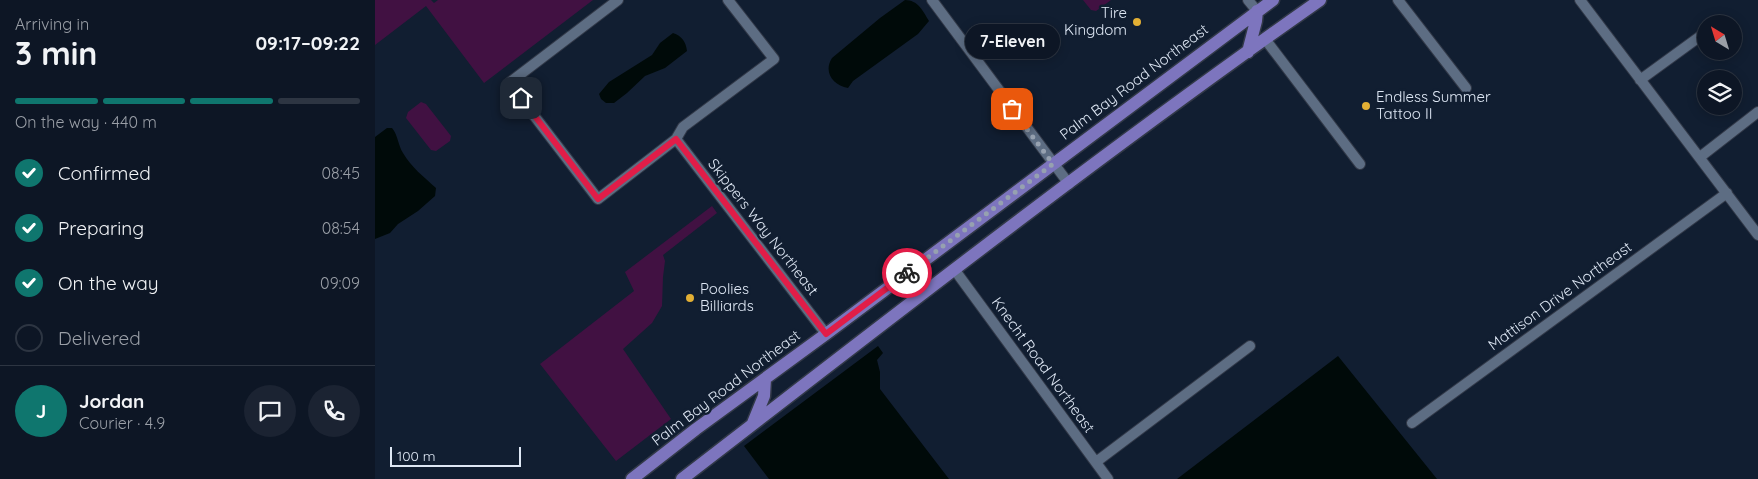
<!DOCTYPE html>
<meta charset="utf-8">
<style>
:root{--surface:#0d1625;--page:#1b2332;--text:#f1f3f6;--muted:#9a9fa7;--line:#2d3542;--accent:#0f766e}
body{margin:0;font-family:Quicksand,sans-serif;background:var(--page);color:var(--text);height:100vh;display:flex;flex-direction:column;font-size:19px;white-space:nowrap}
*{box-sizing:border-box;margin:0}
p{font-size:16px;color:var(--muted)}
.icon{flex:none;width:28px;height:28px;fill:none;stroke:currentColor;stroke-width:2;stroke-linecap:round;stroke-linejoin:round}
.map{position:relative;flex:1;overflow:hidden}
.details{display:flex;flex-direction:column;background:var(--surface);width:375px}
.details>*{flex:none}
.needle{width:32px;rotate:322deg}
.controls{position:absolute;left:1322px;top:15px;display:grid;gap:10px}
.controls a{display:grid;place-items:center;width:45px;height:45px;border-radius:50%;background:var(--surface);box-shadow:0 2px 12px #0003,0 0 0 1px var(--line);font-size:25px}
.scale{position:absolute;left:15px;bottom:12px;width:131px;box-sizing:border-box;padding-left:5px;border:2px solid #dee7f4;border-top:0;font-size:14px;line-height:18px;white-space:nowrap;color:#dee7f4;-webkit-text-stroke:4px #111e31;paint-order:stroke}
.pin{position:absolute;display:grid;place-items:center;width:42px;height:42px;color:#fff;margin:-21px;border-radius:10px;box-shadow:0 2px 8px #0006}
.courier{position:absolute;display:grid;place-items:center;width:50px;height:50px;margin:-25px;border:4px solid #e11d48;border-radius:50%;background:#fff;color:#222;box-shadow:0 1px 6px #0007}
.bubble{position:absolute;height:35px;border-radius:18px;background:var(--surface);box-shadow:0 2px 12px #0003,0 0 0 1px var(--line);font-size:16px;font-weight:700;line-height:35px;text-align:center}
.head em{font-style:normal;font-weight:700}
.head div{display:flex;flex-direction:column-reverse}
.head{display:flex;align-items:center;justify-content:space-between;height:85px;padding:0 15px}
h1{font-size:32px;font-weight:700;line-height:38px}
.bar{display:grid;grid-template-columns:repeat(4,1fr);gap:8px 5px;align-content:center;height:60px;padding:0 15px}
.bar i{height:6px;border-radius:4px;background:var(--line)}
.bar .current{background:var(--accent)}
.bar p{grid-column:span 4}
.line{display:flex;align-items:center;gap:12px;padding:0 15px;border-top:1px solid var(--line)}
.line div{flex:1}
.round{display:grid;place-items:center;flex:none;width:52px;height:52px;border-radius:26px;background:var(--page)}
ol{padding:0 15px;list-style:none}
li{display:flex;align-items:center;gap:15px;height:55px}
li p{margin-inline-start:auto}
li .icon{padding:5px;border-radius:50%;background:var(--accent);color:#fff;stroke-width:4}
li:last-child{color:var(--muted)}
li i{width:28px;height:28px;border:2px solid var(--line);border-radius:50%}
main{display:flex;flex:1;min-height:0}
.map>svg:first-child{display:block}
.green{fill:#411142}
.water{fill:#000a09}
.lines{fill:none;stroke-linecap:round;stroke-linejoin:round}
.minor-casing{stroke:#323948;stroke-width:12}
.major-casing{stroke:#323948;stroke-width:15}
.minor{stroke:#5d6d83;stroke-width:10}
.major{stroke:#7d75be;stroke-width:12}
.done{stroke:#96a1b0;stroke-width:5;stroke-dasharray:0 9}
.route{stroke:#e11d48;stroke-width:6}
.poi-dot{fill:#e2af34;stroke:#111e31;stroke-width:2}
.labels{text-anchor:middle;stroke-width:5;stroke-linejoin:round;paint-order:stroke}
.poi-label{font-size:15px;fill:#dee7f4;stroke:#111e31;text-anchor:start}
.street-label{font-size:15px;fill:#dee7f4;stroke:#111e31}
</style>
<main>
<section class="details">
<div class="head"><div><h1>3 min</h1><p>Arriving in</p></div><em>09:17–09:22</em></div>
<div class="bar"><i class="current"></i><i class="current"></i><i class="current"></i><i></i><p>On the way · 440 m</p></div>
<ol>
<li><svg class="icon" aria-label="check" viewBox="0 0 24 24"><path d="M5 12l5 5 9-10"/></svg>Confirmed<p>08:45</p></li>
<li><svg class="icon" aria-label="check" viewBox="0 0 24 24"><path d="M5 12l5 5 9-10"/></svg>Preparing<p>08:54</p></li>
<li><svg class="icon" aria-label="check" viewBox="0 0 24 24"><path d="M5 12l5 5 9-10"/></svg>On the way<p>09:09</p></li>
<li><i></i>Delivered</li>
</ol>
<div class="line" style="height:90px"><b class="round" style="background:var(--accent);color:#fff">J</b><div><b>Jordan</b><p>Courier · 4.9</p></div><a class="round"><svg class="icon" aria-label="chat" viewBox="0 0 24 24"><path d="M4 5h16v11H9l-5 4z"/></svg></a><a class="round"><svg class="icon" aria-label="phone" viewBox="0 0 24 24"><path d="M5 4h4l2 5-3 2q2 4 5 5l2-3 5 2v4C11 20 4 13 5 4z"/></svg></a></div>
</section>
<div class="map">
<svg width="1383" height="479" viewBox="0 0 1383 479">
<rect width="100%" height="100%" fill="#111e31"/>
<path class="green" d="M0,0H56L59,3L63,0H218L109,83L51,6L0,45Z
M708,0H736L721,11L716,10Z
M46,102L51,104L76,136L75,141L61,151L56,150L31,118L33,112Z
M337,206L342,213L288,255L290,261L288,277L287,306L277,323L248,349L296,419L241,461L165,364L259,291L250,272Z"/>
<path class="water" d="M530,0C543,0 548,11 554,21L543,34L478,81L473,88C458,85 448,72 457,58L505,18Z
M298,33C307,36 311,42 312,51L290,68L270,76L252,93L239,103H231L226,99L224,94L234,82L277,55L285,43Z
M12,128H17C23,135 23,145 28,153C36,167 49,177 61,188L60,196L43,211L23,224L15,233L0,239V137Z
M503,346L508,353L502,360L505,372V389L574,479H394L369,446Z
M963,356L1062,479H802Z"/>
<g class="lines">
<g class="minor-casing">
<path id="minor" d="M243,0L134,83L223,199L301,139L308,127L399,59L353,0
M557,0L694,184
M873,0L882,11
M1023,0L1091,88
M1205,0L1383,235
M890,39L985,164
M1265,80L1331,32
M301,139L451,334
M1325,157L1383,112
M579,269L733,479
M1037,423L1352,193
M721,462L875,346"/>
</g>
<g class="major-casing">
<path id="major" d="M873,52L881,21L882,11
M542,298L547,277L549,261
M378,423L389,396L390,379
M257,479L321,429L451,334L898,0
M307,479C517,317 727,153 945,0"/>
</g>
<use href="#minor" class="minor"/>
<use href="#major" class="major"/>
</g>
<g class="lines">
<path class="done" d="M532,273L678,164L637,109"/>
<path class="route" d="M146,98L223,199L301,139L451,334L532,273"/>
</g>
<g class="poi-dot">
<circle cx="762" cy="22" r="5"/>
<circle cx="991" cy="106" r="5"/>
<circle cx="315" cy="298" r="5"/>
</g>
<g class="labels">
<g class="poi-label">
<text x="752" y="18" text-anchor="end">Tire<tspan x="752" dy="17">Kingdom</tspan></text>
<text x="1001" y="102">Endless Summer<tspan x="1001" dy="17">Tattoo II</tspan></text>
<text x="325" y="294">Poolies<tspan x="325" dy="17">Billiards</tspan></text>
</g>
<g class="street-label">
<text transform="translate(759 82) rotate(-37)" y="5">Palm Bay Road Northeast</text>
<text transform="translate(388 227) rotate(52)" y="5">Skippers Way Northeast</text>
<text transform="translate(1185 296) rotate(-36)" y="5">Mattison Drive Northeast</text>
<text transform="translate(668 365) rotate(54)" y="5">Knecht Road Northeast</text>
<text transform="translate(351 388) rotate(-37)" y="5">Palm Bay Road Northeast</text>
</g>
</g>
</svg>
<div class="controls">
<a><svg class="needle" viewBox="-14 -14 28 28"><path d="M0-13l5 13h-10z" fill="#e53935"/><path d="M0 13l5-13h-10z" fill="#9a9fa7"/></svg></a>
<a><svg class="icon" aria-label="layers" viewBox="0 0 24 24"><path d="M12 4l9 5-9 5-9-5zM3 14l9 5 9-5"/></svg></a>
</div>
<div class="scale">100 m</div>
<div class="pin" style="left:637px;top:109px;background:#ea580c"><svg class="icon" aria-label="bag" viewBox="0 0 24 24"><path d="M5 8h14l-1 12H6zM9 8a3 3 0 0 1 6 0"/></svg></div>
<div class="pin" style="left:146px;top:98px;background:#1f2937"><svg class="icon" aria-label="home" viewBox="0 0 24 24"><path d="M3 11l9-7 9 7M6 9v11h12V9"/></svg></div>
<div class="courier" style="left:532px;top:273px"><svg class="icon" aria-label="bike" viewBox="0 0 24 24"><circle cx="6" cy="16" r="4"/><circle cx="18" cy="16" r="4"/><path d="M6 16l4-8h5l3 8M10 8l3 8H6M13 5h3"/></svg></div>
<div class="bubble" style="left:590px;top:24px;width:95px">7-Eleven</div>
</div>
</main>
